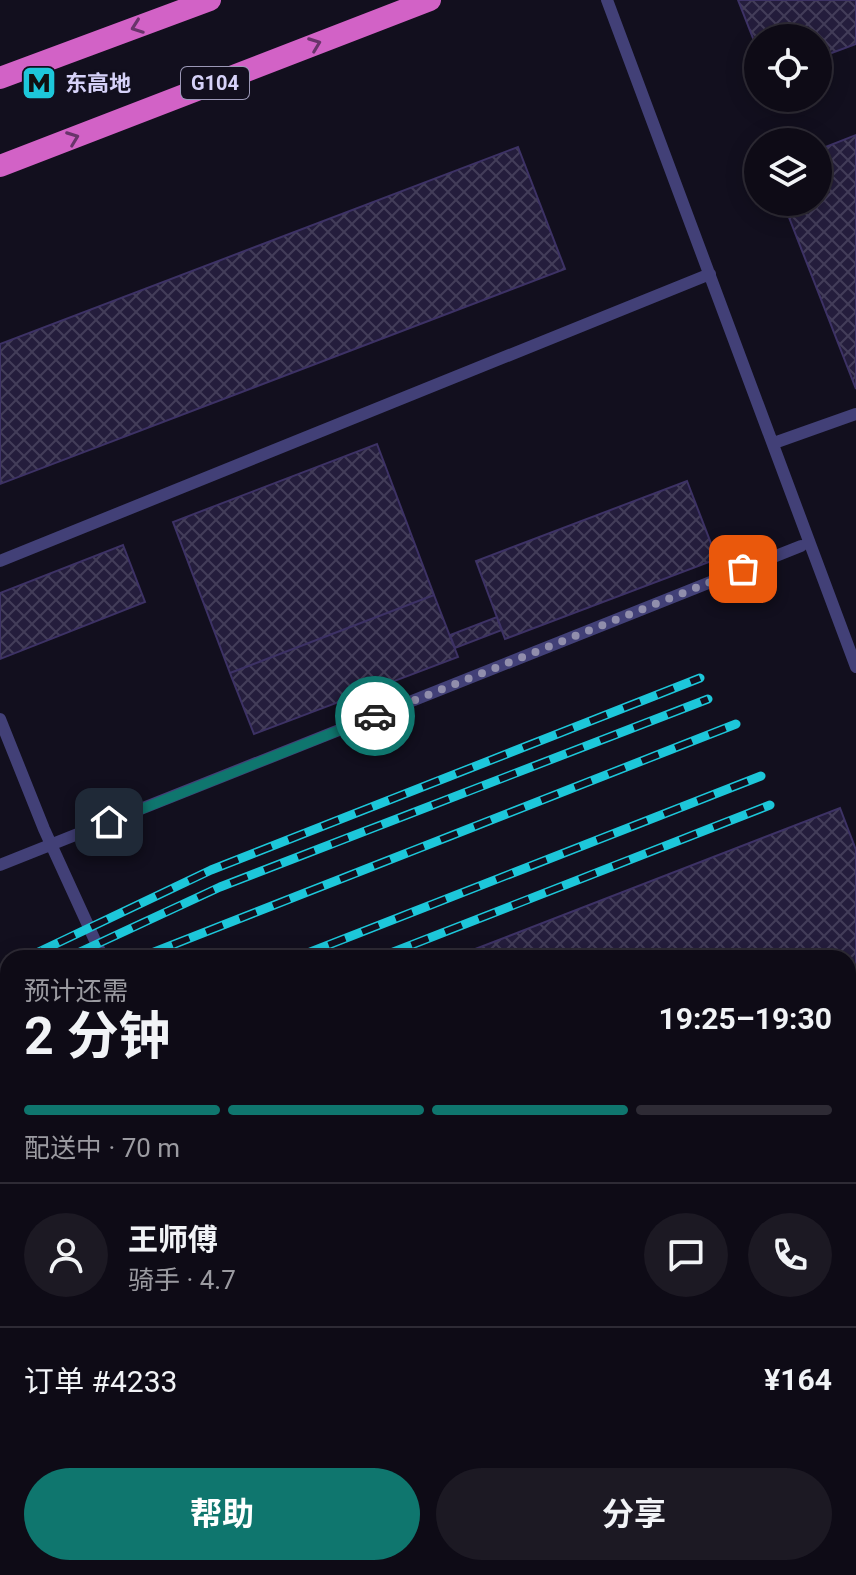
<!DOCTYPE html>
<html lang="zh">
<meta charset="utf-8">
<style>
:root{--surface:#0e0b16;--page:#1c1923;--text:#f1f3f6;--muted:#9b9ba1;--line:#2e2b35;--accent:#0f766e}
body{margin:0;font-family:Roboto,"Noto Sans SC",sans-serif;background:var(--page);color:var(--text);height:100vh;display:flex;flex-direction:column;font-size:30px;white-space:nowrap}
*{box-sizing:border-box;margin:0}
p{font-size:26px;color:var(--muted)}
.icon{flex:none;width:44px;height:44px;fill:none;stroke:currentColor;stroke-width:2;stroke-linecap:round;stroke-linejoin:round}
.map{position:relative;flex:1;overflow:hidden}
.details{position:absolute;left:0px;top:950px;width:856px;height:626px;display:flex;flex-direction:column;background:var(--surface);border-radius:24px 24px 0 0;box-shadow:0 4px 20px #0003,0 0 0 2px var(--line)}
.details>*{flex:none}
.controls{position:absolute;left:744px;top:24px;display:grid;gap:16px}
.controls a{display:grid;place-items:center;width:88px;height:88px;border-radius:50%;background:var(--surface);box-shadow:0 4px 20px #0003,0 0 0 2px var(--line);font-size:40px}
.pin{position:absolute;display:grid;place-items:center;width:68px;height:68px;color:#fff;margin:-34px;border-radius:16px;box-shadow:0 4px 12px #0006}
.courier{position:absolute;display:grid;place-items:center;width:80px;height:80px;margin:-40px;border:6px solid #0f766e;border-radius:50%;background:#fff;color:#222;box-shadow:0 2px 10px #0007}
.headline em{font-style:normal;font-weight:700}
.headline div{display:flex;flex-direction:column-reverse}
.headline{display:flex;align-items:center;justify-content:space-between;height:136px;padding:0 24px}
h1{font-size:52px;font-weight:700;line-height:60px}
.bar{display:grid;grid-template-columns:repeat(4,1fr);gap:12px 8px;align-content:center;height:96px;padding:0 24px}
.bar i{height:10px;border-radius:6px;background:var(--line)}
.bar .active{background:var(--accent)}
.bar p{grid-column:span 4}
.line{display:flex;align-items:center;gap:20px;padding:0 24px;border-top:2px solid var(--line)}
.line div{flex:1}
.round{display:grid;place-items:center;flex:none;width:84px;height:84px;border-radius:42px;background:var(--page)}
.cta{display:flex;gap:16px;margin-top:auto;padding:16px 24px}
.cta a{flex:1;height:92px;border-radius:48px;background:var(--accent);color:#fff;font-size:32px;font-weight:700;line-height:92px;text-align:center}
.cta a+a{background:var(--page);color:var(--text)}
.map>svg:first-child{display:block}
.building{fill:url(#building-cross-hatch);stroke:#3d3265;stroke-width:2}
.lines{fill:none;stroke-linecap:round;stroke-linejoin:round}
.service{stroke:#424077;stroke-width:12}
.trunk{stroke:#d262c6;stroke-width:22}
.rail-casing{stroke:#1dc7da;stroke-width:9}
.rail{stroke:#120f1e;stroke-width:6;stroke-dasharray:18;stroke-linecap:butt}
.oneway{stroke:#68346a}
.done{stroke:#918eac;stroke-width:8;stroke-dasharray:0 14.4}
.route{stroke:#0f766e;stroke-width:10}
.labels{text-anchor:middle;stroke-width:6;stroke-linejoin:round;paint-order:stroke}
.shield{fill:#120f1e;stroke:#9b98b7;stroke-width:2}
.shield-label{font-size:20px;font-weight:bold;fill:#d6d2f9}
.poi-label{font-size:22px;font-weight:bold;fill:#d6d2f9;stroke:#120f1e;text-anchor:start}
</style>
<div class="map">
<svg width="856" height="1575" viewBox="0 0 856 1575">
<defs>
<pattern id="building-cross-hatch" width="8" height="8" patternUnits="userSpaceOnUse" patternTransform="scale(2)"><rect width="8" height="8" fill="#241d3c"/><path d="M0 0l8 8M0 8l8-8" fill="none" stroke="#433d59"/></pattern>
</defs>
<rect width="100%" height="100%" fill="#120f1e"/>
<path class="building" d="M738,0H856V44L818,58V38H758V51Z
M856,135V389L783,202H818V150Z
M518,147L565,269L0,484V344Z
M377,444L434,595L230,673L173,522Z
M687,481L717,559L505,639L476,561Z
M123,545L145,602L0,659V593Z
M434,595L458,657L254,734L230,673Z
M497,617L502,630L455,648L450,635Z
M840,808L856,850V1250L848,1254V958H452Z
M8,1155V1568H48L30,1575H0V1158Z
M856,1390V1575H418L415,1568H848V1393Z"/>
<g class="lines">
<path class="service" d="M607,0L856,667
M774,443L856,414
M0,561L710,274
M0,719L44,829L103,958
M0,865L801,546
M848,1314L856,1311
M193,1575L211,1568"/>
<path class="trunk" d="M0,78L210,0
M0,166L430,0"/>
<g class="rail-casing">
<path id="rail" d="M26,958L211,870L700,678
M67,958L220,887L708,699
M139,958L736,724
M295,958L761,776
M378,958L770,805
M0,973L8,968
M0,991L8,987
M0,1016L8,1012
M0,1051L8,1048
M0,1080L8,1076
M0,1106L8,1102"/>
</g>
<use href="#rail" class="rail"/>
</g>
<defs><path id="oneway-chevron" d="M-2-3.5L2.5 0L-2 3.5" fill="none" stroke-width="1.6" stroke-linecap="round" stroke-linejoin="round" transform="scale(2)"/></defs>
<g class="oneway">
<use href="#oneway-chevron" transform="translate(137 27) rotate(160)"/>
<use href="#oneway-chevron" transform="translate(315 44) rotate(-21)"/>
<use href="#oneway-chevron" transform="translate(73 138) rotate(-21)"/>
</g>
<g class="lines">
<path class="done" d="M375,716L743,569"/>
<path class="route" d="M109,822L375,716"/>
</g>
<defs>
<g id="metro-square" transform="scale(1.8)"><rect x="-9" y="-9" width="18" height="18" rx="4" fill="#1dc7da" stroke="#120f1e"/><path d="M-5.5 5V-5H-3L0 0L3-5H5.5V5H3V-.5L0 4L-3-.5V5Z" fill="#111"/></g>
</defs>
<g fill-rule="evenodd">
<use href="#metro-square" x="39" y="83"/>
</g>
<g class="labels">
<rect class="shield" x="181" y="67" width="68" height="32" rx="6"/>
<g class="shield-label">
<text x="215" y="90">G104</text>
</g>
<g class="poi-label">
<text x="65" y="91">东高地</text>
</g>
</g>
</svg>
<div class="controls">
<a><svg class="icon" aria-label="locate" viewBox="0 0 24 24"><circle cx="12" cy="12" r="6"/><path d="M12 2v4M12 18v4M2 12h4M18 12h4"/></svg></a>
<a><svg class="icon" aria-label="layers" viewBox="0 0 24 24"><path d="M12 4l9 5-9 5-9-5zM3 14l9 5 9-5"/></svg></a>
</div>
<div class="pin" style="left:743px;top:569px;background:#ea580c"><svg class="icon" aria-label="bag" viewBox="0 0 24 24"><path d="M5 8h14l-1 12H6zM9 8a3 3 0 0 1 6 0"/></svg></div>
<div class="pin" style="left:109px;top:822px;background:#1f2937"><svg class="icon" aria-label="home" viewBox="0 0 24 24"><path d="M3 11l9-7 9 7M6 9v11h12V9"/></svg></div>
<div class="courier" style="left:375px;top:716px"><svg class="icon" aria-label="car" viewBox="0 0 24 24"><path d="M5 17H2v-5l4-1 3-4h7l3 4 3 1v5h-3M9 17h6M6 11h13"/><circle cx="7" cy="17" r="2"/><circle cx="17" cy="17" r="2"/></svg></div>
<section class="details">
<div class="headline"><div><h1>2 分钟</h1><p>预计还需</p></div><em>19:25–19:30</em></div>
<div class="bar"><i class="active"></i><i class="active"></i><i class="active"></i><i></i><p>配送中 · 70 m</p></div>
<div class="line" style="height:144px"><a class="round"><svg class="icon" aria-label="person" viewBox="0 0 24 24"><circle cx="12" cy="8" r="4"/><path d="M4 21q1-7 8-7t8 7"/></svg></a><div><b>王师傅</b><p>骑手 · 4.7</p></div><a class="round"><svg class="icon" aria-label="chat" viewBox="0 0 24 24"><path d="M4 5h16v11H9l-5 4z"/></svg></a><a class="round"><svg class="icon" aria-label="phone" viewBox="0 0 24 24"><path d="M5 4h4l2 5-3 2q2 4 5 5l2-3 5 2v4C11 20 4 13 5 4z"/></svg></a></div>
<div class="line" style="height:104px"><div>订单 #4233</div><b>¥164</b></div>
<div class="cta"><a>帮助</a><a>分享</a></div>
</section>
</div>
